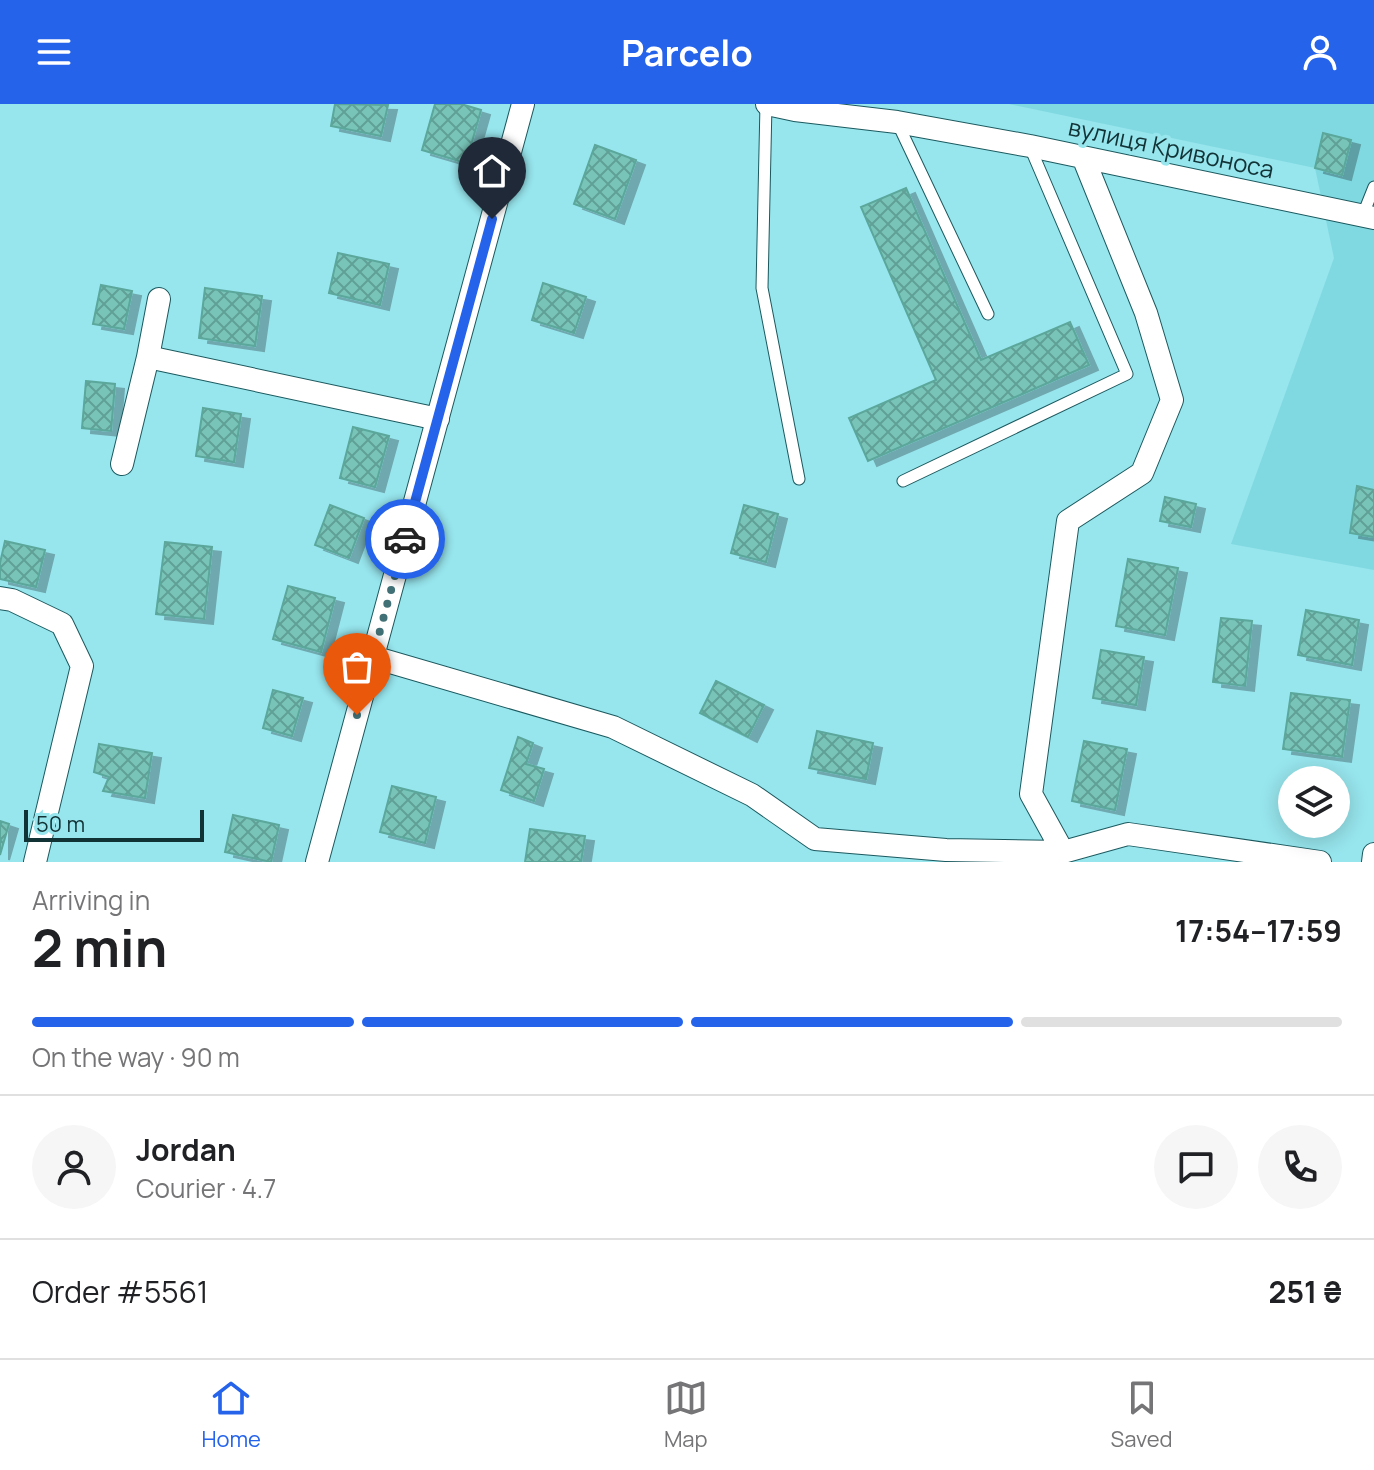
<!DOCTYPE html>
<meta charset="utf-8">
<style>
:root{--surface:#fff;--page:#f6f6f6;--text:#202124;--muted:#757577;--line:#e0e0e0;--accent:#2563eb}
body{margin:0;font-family:Manrope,sans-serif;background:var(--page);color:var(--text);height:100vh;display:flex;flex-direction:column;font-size:30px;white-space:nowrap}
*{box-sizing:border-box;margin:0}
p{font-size:26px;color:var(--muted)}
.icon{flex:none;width:44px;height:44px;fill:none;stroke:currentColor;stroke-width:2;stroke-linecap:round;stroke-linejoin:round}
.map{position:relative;height:758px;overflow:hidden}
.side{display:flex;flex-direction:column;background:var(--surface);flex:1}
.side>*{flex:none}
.tools{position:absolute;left:1278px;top:662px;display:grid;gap:16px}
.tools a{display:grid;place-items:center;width:72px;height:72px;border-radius:50%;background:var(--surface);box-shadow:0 4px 20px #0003;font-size:40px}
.scale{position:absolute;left:24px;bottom:20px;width:180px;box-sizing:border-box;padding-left:8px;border:4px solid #123336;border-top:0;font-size:22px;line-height:28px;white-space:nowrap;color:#123336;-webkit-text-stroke:6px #97e5ed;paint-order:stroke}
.pin{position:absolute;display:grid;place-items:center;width:68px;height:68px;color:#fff;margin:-82px -34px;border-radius:50% 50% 50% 0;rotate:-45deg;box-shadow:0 0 8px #0007}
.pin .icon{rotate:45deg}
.courier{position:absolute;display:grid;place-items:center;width:80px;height:80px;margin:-40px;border:6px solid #2563eb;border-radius:50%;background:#fff;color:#222;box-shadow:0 2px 10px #0007}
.headline em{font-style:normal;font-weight:700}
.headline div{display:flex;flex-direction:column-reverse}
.headline{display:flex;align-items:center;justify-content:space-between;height:136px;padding:0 32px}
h1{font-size:52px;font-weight:700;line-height:60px}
.bar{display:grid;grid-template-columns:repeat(4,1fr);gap:12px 8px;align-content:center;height:96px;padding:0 32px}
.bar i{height:10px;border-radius:6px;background:var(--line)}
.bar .selected{background:var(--accent)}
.bar p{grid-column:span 4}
.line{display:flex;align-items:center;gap:20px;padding:0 32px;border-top:2px solid var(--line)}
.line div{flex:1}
.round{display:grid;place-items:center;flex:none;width:84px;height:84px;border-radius:42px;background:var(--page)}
header{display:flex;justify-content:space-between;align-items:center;height:104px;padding:0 32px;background:var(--accent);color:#fff;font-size:36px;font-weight:700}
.tab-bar{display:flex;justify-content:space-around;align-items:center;height:112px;border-top:2px solid var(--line);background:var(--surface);font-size:22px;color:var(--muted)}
.tab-bar a{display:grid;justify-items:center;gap:4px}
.tab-bar .selected{color:var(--accent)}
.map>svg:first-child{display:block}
.built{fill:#80d9e1}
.building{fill:url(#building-cross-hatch);stroke:#5ba79b;stroke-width:2;filter:url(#shadow)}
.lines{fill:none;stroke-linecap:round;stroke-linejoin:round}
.lane-casing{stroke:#1b595e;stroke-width:13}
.street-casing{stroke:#1b595e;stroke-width:24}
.lane{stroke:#fff;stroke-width:11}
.street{stroke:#fff;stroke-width:22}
.done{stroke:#417176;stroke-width:8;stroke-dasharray:0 14.4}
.route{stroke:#2563eb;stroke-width:10}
.labels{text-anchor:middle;stroke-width:7;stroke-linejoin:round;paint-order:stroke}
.street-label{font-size:24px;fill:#123336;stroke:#97e5ed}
</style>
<header><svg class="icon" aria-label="menu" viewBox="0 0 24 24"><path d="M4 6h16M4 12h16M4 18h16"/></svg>Parcelo<svg class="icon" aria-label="person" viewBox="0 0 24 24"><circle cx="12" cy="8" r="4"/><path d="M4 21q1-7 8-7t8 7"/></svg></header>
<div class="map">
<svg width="1374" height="758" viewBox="0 0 1374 758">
<defs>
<pattern id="building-cross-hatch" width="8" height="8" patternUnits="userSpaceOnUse" patternTransform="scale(2)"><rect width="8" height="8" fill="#78c4b8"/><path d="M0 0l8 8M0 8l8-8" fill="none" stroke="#61a096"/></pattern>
<filter id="shadow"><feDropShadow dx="9" dy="5" stdDeviation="0" flood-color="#0004"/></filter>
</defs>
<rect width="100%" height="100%" fill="#97e5ed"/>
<path class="built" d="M1009,0H1374V466L1231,440L1334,154L1315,64Z"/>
<path class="building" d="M335,0L388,1L381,32L331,22Z
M435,0H461L481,6L466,59L422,46Z
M1323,29L1351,36L1342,71L1315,64Z
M595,41L636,56L615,115L574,100Z
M906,84L981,256L1070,218L1089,261L868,357L849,314L936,276L861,103Z
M338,149L389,160L380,201L329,189Z
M543,179L586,193L574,229L532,216Z
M101,181L132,187L124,225L93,220Z
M205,184L262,192L255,242L199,234Z
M86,277L115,280L111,327L82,324Z
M203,304L241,310L234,358L196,352Z
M353,323L389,332L375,383L340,374Z
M1357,382L1374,386V433L1350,429Z
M1165,393L1196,400L1191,423L1160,417Z
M330,401L364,414L349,454L315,441Z
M744,401L778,410L766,458L731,449Z
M5,437L45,446L36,483L0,475V459Z
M165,438L212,443L204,515L156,510Z
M1128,455L1178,464L1165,531L1116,522Z
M288,482L335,494L321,548L273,535Z
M1306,506L1359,516L1352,561L1298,551Z
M1221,514L1252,517L1245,582L1213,578Z
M1101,546L1144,553L1136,601L1093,594Z
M716,577L764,601L748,633L700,609Z
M273,586L303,594L292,632L263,624Z
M1291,589L1350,596L1342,653L1283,645Z
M817,627L873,639L866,675L809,664Z
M518,633L533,639L526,660L544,665L534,697L501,686Z
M1084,637L1127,645L1115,706L1072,697Z
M99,640L152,649L145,694L103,687L109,673L94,668Z
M392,682L436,693L425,739L380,728Z
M233,711L279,721L271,758L225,748Z
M0,717L9,720L0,751Z
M530,725L585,732L581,758H525Z"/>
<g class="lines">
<g class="lane-casing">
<path id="lane" d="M766,0L762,184L799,375
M897,18L988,210
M1362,113L1374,83
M903,377L1127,270L1030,43"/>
</g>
<g class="street-casing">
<path id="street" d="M767,0L795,6L897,18L1030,42L1374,114
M148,253L159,195
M122,360L148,253L438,315
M0,494L12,496L62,520L82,562L35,758
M373,553L613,623L752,691L815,735L946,746L1063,748L1128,730L1320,758
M1063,748L1031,690L1068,417L1142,369L1172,296L1146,209L1083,53
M317,758L523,0
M1373,758L1374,750"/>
</g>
<use href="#lane" class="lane"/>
<use href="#street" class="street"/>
</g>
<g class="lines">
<path class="done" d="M357,611L405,435"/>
<path class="route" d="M405,435L492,115"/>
</g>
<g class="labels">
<g class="street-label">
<text transform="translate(1171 45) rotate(12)" y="8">вулиця Кривоноса</text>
</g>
</g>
</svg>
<div class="tools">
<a><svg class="icon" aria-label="layers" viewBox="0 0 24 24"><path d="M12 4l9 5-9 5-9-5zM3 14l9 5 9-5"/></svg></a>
</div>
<div class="scale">50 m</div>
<div class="pin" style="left:357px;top:611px;background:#ea580c"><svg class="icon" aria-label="bag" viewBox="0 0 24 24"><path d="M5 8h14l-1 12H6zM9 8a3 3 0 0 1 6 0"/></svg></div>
<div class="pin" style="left:492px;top:115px;background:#1f2937"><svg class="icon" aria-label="home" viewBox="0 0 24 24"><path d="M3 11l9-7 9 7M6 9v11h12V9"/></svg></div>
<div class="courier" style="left:405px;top:435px"><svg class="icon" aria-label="car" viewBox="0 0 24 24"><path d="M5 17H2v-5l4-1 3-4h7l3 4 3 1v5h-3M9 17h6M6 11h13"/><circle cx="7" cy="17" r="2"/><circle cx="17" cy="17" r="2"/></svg></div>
</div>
<section class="side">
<div class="headline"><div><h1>2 min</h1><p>Arriving in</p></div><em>17:54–17:59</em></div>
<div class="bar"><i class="selected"></i><i class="selected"></i><i class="selected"></i><i></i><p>On the way · 90 m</p></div>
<div class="line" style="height:144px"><a class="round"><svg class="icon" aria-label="person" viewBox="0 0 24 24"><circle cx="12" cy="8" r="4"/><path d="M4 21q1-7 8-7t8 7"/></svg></a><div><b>Jordan</b><p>Courier · 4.7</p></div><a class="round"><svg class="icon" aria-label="chat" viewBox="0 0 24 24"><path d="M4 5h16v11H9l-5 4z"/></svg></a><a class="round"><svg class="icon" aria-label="phone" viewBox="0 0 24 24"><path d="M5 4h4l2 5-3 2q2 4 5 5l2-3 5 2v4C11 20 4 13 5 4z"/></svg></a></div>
<div class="line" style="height:104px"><div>Order #5561</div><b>251 ₴</b></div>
</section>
<nav class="tab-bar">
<a class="selected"><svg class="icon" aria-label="home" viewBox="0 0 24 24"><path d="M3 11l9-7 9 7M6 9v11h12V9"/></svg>Home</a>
<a><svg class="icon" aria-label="map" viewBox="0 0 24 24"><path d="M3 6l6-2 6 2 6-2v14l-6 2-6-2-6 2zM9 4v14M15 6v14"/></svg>Map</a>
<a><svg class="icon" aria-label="saved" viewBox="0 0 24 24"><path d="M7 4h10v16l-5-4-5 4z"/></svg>Saved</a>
</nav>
